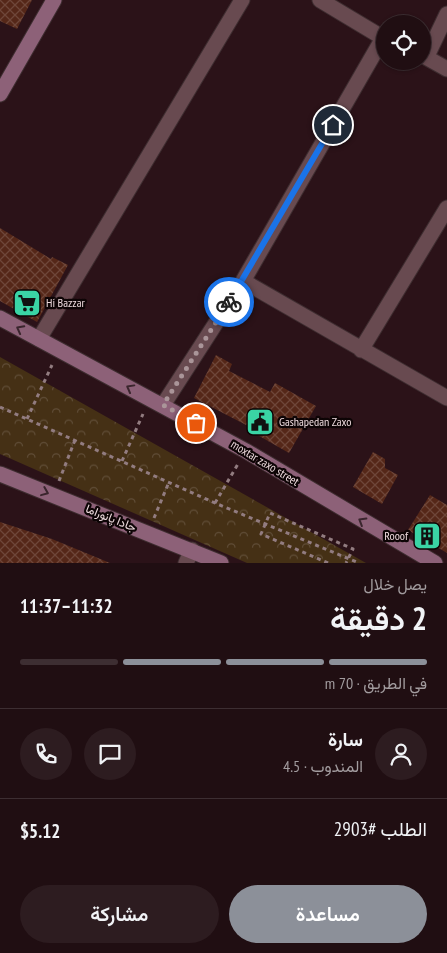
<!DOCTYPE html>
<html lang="ar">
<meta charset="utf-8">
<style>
:root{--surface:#200e12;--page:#2d1c20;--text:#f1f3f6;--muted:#a29c9f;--line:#3d2e32;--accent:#8c9099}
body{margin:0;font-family:"PT Sans Narrow",Vazirmatn,sans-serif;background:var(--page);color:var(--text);direction:rtl;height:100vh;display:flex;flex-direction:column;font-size:19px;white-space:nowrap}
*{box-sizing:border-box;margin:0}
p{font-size:16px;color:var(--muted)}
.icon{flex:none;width:28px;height:28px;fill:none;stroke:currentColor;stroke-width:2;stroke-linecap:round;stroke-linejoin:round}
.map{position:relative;height:563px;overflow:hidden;direction:ltr}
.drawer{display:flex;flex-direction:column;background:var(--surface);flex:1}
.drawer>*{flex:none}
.controls{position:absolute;left:376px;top:15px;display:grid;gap:10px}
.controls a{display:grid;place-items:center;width:55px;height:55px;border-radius:50%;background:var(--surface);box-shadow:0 1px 4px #0004,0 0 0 1px var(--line);font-size:25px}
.pin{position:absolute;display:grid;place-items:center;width:42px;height:42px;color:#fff;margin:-21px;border:2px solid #fff;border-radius:50%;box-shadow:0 1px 5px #0007}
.courier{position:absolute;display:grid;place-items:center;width:50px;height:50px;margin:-25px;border:4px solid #1a73e8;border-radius:50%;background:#fff;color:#222;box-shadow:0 1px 6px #0007}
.headline em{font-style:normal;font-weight:600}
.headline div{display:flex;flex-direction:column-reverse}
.headline{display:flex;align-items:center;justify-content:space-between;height:85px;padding:0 20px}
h1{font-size:32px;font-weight:600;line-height:38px}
.bar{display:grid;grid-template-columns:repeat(4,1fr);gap:8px 5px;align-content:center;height:60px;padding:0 20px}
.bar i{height:6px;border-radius:4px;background:var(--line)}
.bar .on{background:var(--accent)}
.bar p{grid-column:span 4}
.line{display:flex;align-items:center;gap:12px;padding:0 20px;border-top:1px solid var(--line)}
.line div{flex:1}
.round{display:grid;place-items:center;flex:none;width:52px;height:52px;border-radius:26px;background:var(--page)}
.button{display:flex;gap:10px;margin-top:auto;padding:10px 20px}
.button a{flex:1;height:58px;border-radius:30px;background:var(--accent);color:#fff;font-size:20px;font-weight:600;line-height:58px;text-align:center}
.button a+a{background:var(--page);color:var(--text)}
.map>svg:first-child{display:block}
.park{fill:url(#park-crowns)}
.building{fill:url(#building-cross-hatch)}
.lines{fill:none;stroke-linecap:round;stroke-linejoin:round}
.street-casing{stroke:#3e2d30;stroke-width:17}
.secondary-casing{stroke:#3e2d30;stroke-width:17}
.path{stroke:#927c80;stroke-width:3;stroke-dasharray:4 4;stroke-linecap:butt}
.street{stroke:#684a50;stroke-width:15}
.secondary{stroke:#8d6178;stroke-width:15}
.oneway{stroke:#3a252d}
.done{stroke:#aa9599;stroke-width:5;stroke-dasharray:0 9}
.route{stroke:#1a73e8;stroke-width:6}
.labels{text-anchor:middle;stroke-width:4.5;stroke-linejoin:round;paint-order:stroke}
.poi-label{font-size:12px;fill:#eedbde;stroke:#0d0405;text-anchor:start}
.street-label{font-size:12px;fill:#eedbde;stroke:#0d0405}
</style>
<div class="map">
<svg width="447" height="563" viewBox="0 0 447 563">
<defs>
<pattern id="park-crowns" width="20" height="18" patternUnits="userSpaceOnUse" patternTransform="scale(1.25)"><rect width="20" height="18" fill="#453015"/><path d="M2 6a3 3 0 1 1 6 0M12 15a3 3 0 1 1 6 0" fill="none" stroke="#604d37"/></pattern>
<pattern id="building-cross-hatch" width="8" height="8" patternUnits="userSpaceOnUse" patternTransform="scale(1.25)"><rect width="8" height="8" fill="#552718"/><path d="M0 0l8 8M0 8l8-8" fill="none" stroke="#6e4639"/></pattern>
</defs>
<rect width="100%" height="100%" fill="#2b1218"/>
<path class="park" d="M0,357L366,563H247L0,454Z"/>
<path class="building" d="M0,0H32L17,29L0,21Z
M0,228L51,259L52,257L68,265L37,322L0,301Z
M216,355L232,364L229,371L270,392L275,383L316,406L289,453L249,430L250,427L194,398Z
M373,452L385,459V468L398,475L382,504L353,487Z
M430,495L447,505V553L408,530Z
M0,522L52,539L110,563H0Z"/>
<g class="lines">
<g class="street-casing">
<path id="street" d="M320,0L385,39
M422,55L447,69
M427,56L447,14
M243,281L447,398
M39,339L242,0
M361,350L447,208
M163,405L243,281L383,38
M186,563L192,550"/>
</g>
<g class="secondary-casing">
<path id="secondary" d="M0,94L54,0
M0,318L246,451L435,563
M0,474L221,563"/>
</g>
<path class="path" d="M0,407L215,503L359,563
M27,419L52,365
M122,461L143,414
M59,481L75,440
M215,503L238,464
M154,518L169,482
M328,563L261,534L270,513L353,549L346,563"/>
<use href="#street" class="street"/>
<use href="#secondary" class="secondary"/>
</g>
<defs><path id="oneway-chevron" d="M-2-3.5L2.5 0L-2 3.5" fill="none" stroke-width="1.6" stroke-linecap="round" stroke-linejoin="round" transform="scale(1.25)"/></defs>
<g class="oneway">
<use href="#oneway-chevron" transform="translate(20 329) rotate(-152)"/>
<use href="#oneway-chevron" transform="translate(130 388) rotate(-151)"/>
<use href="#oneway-chevron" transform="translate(45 492) rotate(22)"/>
<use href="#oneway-chevron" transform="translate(362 521) rotate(-149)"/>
</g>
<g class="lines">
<path class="done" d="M196,423L163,405L229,302"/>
<path class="route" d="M229,302L333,125"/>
</g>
<defs>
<g id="supermarket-square" transform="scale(1.4375)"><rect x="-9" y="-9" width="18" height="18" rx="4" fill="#3ad4a5" stroke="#0d0405"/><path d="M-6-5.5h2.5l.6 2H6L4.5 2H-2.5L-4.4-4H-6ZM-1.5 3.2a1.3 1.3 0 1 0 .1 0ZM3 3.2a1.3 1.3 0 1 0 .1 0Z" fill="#111"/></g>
<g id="civic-square" transform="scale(1.4375)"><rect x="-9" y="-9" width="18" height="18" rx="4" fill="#3ad4a5" stroke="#0d0405"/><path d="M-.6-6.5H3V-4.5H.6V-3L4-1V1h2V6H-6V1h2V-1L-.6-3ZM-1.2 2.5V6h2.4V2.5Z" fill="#111"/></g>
<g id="building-square" transform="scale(1.4375)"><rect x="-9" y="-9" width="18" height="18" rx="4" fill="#3ad4a5" stroke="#0d0405"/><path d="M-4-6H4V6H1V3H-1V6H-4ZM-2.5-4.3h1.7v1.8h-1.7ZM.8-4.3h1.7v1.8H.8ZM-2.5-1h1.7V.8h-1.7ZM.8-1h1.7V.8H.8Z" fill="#111"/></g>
</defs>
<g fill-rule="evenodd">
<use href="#supermarket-square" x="27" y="303"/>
<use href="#civic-square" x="260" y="422"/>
<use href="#building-square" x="427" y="536"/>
</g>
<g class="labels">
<g class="poi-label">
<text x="46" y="307">Hi Bazzar</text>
<text x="279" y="426">Gashapedan Zaxo</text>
<text x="408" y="540" text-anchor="end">Rooof</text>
</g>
<g class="street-label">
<text transform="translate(265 463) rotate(31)" y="4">moxtar zaxo street</text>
<text transform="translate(111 518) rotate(22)" y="4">جادا پانوراما</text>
</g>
</g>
</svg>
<div class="controls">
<a><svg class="icon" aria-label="locate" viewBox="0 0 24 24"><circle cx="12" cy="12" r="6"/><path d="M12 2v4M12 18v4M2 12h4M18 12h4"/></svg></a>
</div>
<div class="pin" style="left:196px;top:423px;background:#ea580c"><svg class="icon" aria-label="bag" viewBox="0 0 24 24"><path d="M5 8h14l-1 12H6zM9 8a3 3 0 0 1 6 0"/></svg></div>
<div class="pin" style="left:333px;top:125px;background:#1f2937"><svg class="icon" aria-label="home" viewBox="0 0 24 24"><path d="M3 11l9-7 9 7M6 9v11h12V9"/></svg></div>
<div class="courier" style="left:229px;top:302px"><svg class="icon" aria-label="bike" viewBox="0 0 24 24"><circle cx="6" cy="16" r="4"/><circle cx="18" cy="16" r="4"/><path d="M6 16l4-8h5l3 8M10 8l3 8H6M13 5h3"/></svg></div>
</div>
<section class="drawer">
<div class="headline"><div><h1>2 دقيقة</h1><p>يصل خلال</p></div><em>11:32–11:37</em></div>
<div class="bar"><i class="on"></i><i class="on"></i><i class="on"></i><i></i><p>في الطريق · 70 m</p></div>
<div class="line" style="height:90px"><a class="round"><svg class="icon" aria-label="person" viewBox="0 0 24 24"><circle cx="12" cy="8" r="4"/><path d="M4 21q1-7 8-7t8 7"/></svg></a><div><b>سارة</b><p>المندوب · 4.5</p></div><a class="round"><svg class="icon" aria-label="chat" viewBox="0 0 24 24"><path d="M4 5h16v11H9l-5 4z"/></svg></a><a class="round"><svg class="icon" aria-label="phone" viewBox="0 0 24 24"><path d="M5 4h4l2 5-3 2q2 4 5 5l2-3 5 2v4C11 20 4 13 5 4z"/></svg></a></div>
<div class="line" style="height:65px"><div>الطلب #2903</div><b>$5.12</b></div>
<div class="button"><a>مساعدة</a><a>مشاركة</a></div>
</section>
